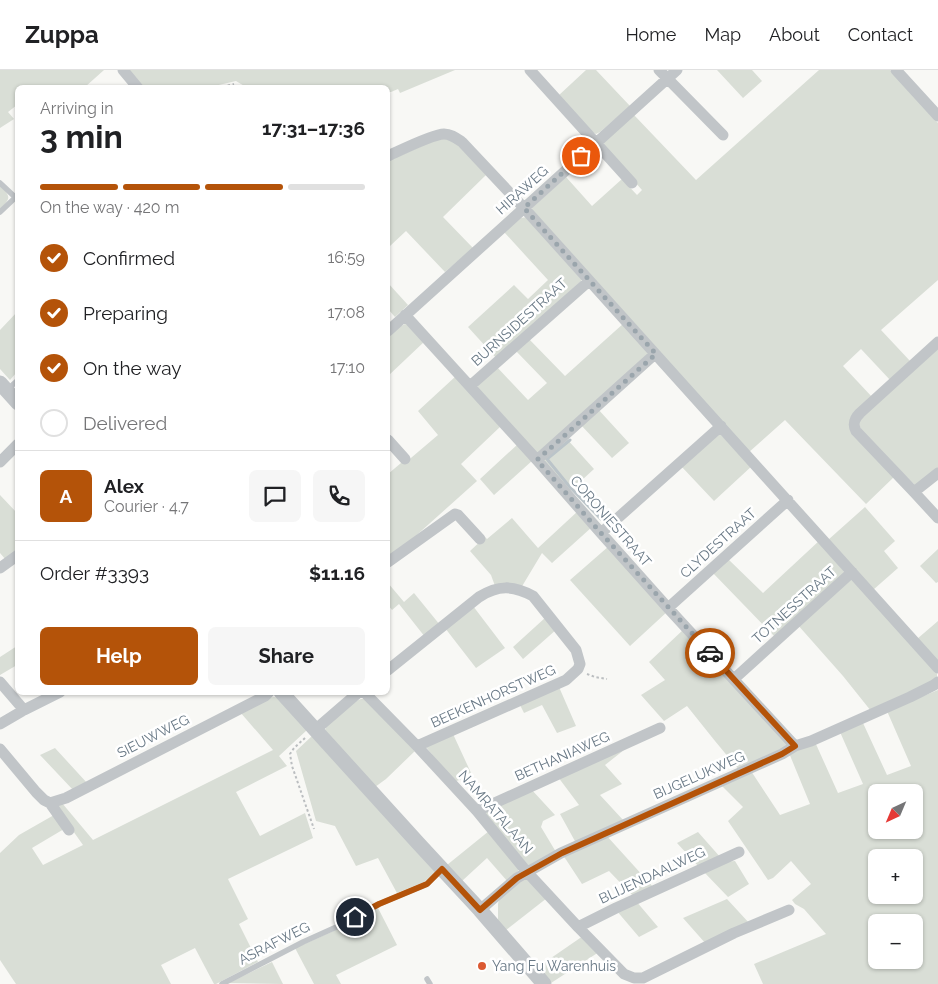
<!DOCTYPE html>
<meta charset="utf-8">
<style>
:root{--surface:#fff;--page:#f6f6f6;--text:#202124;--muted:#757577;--line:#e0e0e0;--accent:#b45309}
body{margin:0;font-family:Raleway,sans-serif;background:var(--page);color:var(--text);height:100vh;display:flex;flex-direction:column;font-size:19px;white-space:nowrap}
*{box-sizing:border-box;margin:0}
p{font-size:16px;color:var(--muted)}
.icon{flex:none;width:28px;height:28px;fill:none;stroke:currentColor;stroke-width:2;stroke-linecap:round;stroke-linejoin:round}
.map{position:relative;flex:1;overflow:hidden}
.drawer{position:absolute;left:15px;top:15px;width:375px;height:610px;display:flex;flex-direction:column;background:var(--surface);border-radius:8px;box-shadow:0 1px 4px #0004}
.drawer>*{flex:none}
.needle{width:32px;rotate:224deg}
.tools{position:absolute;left:868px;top:714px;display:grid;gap:10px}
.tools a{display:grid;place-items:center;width:55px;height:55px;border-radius:8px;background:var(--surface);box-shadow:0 1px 4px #0004;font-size:25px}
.pin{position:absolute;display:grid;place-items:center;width:42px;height:42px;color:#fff;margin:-21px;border:2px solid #fff;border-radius:50%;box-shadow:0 1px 5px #0007}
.courier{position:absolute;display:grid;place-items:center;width:50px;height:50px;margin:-25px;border:4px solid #b45309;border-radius:50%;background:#fff;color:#222;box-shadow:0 1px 6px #0007}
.head em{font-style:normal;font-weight:700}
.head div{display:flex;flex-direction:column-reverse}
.head{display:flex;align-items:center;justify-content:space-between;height:85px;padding:0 25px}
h1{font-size:32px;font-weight:700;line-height:38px}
.bar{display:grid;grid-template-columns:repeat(4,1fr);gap:8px 5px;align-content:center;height:60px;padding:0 25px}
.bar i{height:6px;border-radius:4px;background:var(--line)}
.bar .on{background:var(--accent)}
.bar p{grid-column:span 4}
.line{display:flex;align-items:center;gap:12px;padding:0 25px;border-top:1px solid var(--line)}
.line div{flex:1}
.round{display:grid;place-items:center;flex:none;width:52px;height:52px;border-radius:8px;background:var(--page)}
ol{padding:0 25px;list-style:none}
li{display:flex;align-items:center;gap:15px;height:55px}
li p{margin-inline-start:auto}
li .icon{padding:5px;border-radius:50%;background:var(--accent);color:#fff;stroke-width:4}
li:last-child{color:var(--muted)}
li i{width:28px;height:28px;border:2px solid var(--line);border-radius:50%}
.action{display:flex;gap:10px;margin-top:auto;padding:10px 25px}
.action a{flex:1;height:58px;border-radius:8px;background:var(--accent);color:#fff;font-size:20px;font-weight:700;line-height:58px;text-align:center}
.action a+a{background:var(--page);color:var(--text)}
header{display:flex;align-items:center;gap:30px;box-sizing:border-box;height:70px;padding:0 25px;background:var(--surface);border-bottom:1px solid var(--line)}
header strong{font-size:24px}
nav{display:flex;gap:28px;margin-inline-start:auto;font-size:18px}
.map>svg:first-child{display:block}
.green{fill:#d9ded6;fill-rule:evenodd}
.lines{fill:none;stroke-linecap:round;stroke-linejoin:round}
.stream{stroke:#bbc4c9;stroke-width:3}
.path{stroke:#bbbec0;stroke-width:2;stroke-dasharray:2.5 2.5;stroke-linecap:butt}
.service{stroke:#c1c5c8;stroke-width:5.5}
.minor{stroke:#c1c5c8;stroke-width:11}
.tertiary{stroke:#c1c5c8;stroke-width:15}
.done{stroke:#9aa5ac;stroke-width:5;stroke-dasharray:0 9}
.route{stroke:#b45309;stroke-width:6}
.poi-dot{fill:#db5a32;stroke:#fff;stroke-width:2}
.labels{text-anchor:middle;stroke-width:5;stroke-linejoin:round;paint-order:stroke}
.street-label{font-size:14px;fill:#687885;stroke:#fff}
.poi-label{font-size:14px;fill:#687885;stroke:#fff;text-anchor:start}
</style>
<header>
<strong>Zuppa</strong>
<nav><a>Home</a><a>Map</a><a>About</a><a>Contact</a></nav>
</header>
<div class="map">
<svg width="938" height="914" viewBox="0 0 938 914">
<rect width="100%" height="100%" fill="#f8f8f5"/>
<path class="green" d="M0,0H104L85,17L18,18L17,35L8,42L14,49L0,58Z
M127,0H455L400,23L398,19L391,22H388V18L246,17L236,11L210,17H142Z
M586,0H596L630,36L600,62L596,64L592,62L558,26Z
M717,0H752L762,11L743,28Z
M819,0H890L938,53V210L881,260L911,292L891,311L861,279L843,296L873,328L851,350L895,406L866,434L785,350L748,383L533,142L532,138L566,107L592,136L622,109L637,125L642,120L607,81L603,74L604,71L634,45L696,110Z
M440,69H447L457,73L486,105L443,147L473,178L445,202L406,161L390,176L388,174V91L431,72Z
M0,115C11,127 11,128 0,139Z
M527,147L582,210L497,289L468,257L514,215L528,229L548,210L504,162L521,148Z
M388,213L408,235L395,247L388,239Z
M17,242V302L10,310L0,299V260Z
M624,253L650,285L539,382H535L479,322L477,315L496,296L528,330L547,313L515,280L528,268L565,306Z
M405,254L409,255L425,271L388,306V267L399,257Z
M938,275V399L917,417L862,364L858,349Z
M456,306L501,356L461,394L477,411L410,471L388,488V404L401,393H405L438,365L418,341Z
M597,338L629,373L612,388L580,354Z
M719,363L753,395L714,431L681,396Z
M566,368L594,399L569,422L544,393L543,388Z
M518,374L533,390L494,425L480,409Z
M0,425L17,443V482L6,490L0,483Z
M865,437L895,471L884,481L898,498L873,520L828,470Z
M578,441L592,457L552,493L542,483L521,518L495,516L491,505L470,481L485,467L487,469L512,448L538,478Z
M820,470L845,503L775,567L711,501L727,488L763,523Z
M609,476L668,541L630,576L570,510Z
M938,479V512L936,513L920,496Z
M850,507L937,603V607L935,610L871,641L843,606L797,554Z
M388,513L404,532L414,523L440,555L425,567L399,534L392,540L388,535Z
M473,536L505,578L476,598L445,558Z
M546,547L557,559L523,589L513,577Z
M938,551V593L917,569Z
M684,559L787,670V676L739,700L715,671L687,636L664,651L641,625L665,610L649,592Z
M17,576V595L0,605V587Z
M559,617L576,656L557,663L542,635L524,643L520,635Z
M938,620V914H763L754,894L826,864L804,839L795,834L792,830L811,814L791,791L773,808L768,810L728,751L743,737L721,715L751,701L780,745L810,734L789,683L815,672L838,723L863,714L840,662L863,653L887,705L911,696L887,641ZM876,722H914V760H876ZM876,788H914V825H876ZM876,852H914V890H876Z
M274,627L279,628L307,660L279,686L287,696L236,722L260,766L305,743L313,768L228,809L248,849L239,854L258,892L216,914H214L195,878L161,895L171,914H16L0,890V783L19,765L54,745L64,759L32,778L43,795L83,775L56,737L62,733L93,770L273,680L240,642L267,628Z
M361,629H364L416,680L386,709L375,717L327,664L325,660L327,655L356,631Z
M453,664L472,705L454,712L426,677Z
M312,666L436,802L424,812L397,823L378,788L356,796L335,756L316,751L296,681Z
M55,678L88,714L74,721L40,685Z
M624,680L605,695L622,714L600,725L624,751L576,773L560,744L579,735L558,707Z
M531,719L555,745L543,751L541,757L556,782L529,796L484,743Z
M489,761L519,798L518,801L508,812L487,788L462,811L447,795Z
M698,762L721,788L699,797L677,773Z
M606,765L654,818L634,827L609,801L582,814L563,785Z
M735,791L749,814L728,827L703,801L723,792Z
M525,808L547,828L506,860L498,851V834L499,829Z
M727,829L750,854L706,874L683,848Z
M636,831L658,857L639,867L616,840Z
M378,838L397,875L336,905L341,914H314L295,878C324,866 351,853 378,838Z
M583,866L599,882L551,913L538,897Z
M272,892L283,914L228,913Z"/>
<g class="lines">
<path class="stream" d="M570,370L547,389L569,416L601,449"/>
<path class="path" d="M218,18L234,14
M587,604L595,607L607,609
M305,668L294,678L290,684L292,696L314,759"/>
<path class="service" d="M0,113L15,127
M0,142L18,125
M8,319L18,310
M427,909L430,914
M222,914L303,872L343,854L379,834L427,814L441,800"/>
<path class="minor" d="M123,0L138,18
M530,0L632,113
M659,0L723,65
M896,0L938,46
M388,86C399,81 433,64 444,64C451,64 456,68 462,72L524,138L938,598
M405,245L537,390L601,463L668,538L795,676
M388,261L677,0
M938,272L860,343C855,348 852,353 856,361L914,422L938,448
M470,316L589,211
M388,370L405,389
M537,390L655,284
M0,392L18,374
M914,422L938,403
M601,463L721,356
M388,492L455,444L458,445L480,469
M0,498L18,485
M668,538L788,430
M388,600L479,527C498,515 513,515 533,526L576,580L580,594L578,599L566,610L417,676
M734,609L852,502
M0,612L24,640
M364,622L417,676L477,741L527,802L578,857L624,904L634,908H643L734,863L789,840
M0,654L24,640L60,622
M315,660L359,622
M0,679L36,722L44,730L50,733L69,760
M50,733L66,728L265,626L269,622
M477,741L660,658
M480,840L517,808L561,783L782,684L795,676L811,671L910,627L934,615L938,612
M578,857L616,838L739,782"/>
<path class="tertiary" d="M0,313L18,333
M281,622L418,773L480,840L544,914"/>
</g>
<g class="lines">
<path class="done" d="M581,86L524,138L656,284L537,390L601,463L710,583"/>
<path class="route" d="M355,847L379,834L427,814L442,799L480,840L517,808L562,783L782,684L795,676L710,583"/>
</g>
<circle class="poi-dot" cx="482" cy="896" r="5"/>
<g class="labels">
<g class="street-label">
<text transform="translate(522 120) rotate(-42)" y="5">HIRAWEG</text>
<text transform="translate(519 252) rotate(-42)" y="5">BURNSIDESTRAAT</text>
<text transform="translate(611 451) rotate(49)" y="5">CORONIESTRAAT</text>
<text transform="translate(718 473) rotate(-42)" y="5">CLYDESTRAAT</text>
<text transform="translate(794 535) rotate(-42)" y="5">TOTNESSTRAAT</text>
<text transform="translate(493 626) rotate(-24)" y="5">BEEKENHORSTWEG</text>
<text transform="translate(153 666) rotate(-27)" y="5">SIEUWWEG</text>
<text transform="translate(562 686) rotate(-24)" y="5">BETHANIAWEG</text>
<text transform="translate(699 705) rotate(-24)" y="5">BIJGELUKWEG</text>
<text transform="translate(496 742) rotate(49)" y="5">NAMRATALAAN</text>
<text transform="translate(652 805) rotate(-25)" y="5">BLIJENDAALWEG</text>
<text transform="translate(274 873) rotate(-27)" y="5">ASRAFWEG</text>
</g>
<g class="poi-label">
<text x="492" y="901">Yang Fu Warenhuis</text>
</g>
</g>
</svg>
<div class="tools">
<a><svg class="needle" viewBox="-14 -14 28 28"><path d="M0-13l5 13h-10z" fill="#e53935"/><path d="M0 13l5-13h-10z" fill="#757577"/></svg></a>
<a>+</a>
<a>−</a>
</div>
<div class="pin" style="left:581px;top:86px;background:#ea580c"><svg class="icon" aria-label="bag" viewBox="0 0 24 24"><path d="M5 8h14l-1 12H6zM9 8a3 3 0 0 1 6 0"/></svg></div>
<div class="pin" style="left:355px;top:847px;background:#1f2937"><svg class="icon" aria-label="home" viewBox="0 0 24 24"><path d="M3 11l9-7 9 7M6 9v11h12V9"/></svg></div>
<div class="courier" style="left:710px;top:583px"><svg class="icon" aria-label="car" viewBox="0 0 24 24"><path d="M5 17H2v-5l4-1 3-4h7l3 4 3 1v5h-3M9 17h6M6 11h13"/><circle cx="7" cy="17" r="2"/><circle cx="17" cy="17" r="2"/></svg></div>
<section class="drawer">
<div class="head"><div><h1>3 min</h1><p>Arriving in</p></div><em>17:31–17:36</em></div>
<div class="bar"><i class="on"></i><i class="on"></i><i class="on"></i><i></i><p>On the way · 420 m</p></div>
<ol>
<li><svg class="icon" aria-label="check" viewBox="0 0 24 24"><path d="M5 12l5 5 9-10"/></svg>Confirmed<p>16:59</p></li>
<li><svg class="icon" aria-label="check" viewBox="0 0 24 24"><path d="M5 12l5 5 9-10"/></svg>Preparing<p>17:08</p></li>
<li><svg class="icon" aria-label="check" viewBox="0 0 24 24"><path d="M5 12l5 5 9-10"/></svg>On the way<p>17:10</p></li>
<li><i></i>Delivered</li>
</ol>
<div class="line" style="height:90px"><b class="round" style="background:var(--accent);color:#fff">A</b><div><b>Alex</b><p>Courier · 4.7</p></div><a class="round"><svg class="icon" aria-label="chat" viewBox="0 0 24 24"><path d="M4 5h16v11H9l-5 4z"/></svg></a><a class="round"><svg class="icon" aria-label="phone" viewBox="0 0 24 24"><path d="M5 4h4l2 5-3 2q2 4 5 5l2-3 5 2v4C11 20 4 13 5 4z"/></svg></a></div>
<div class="line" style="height:65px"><div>Order #3393</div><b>$11.16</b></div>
<div class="action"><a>Help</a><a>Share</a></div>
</section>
</div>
